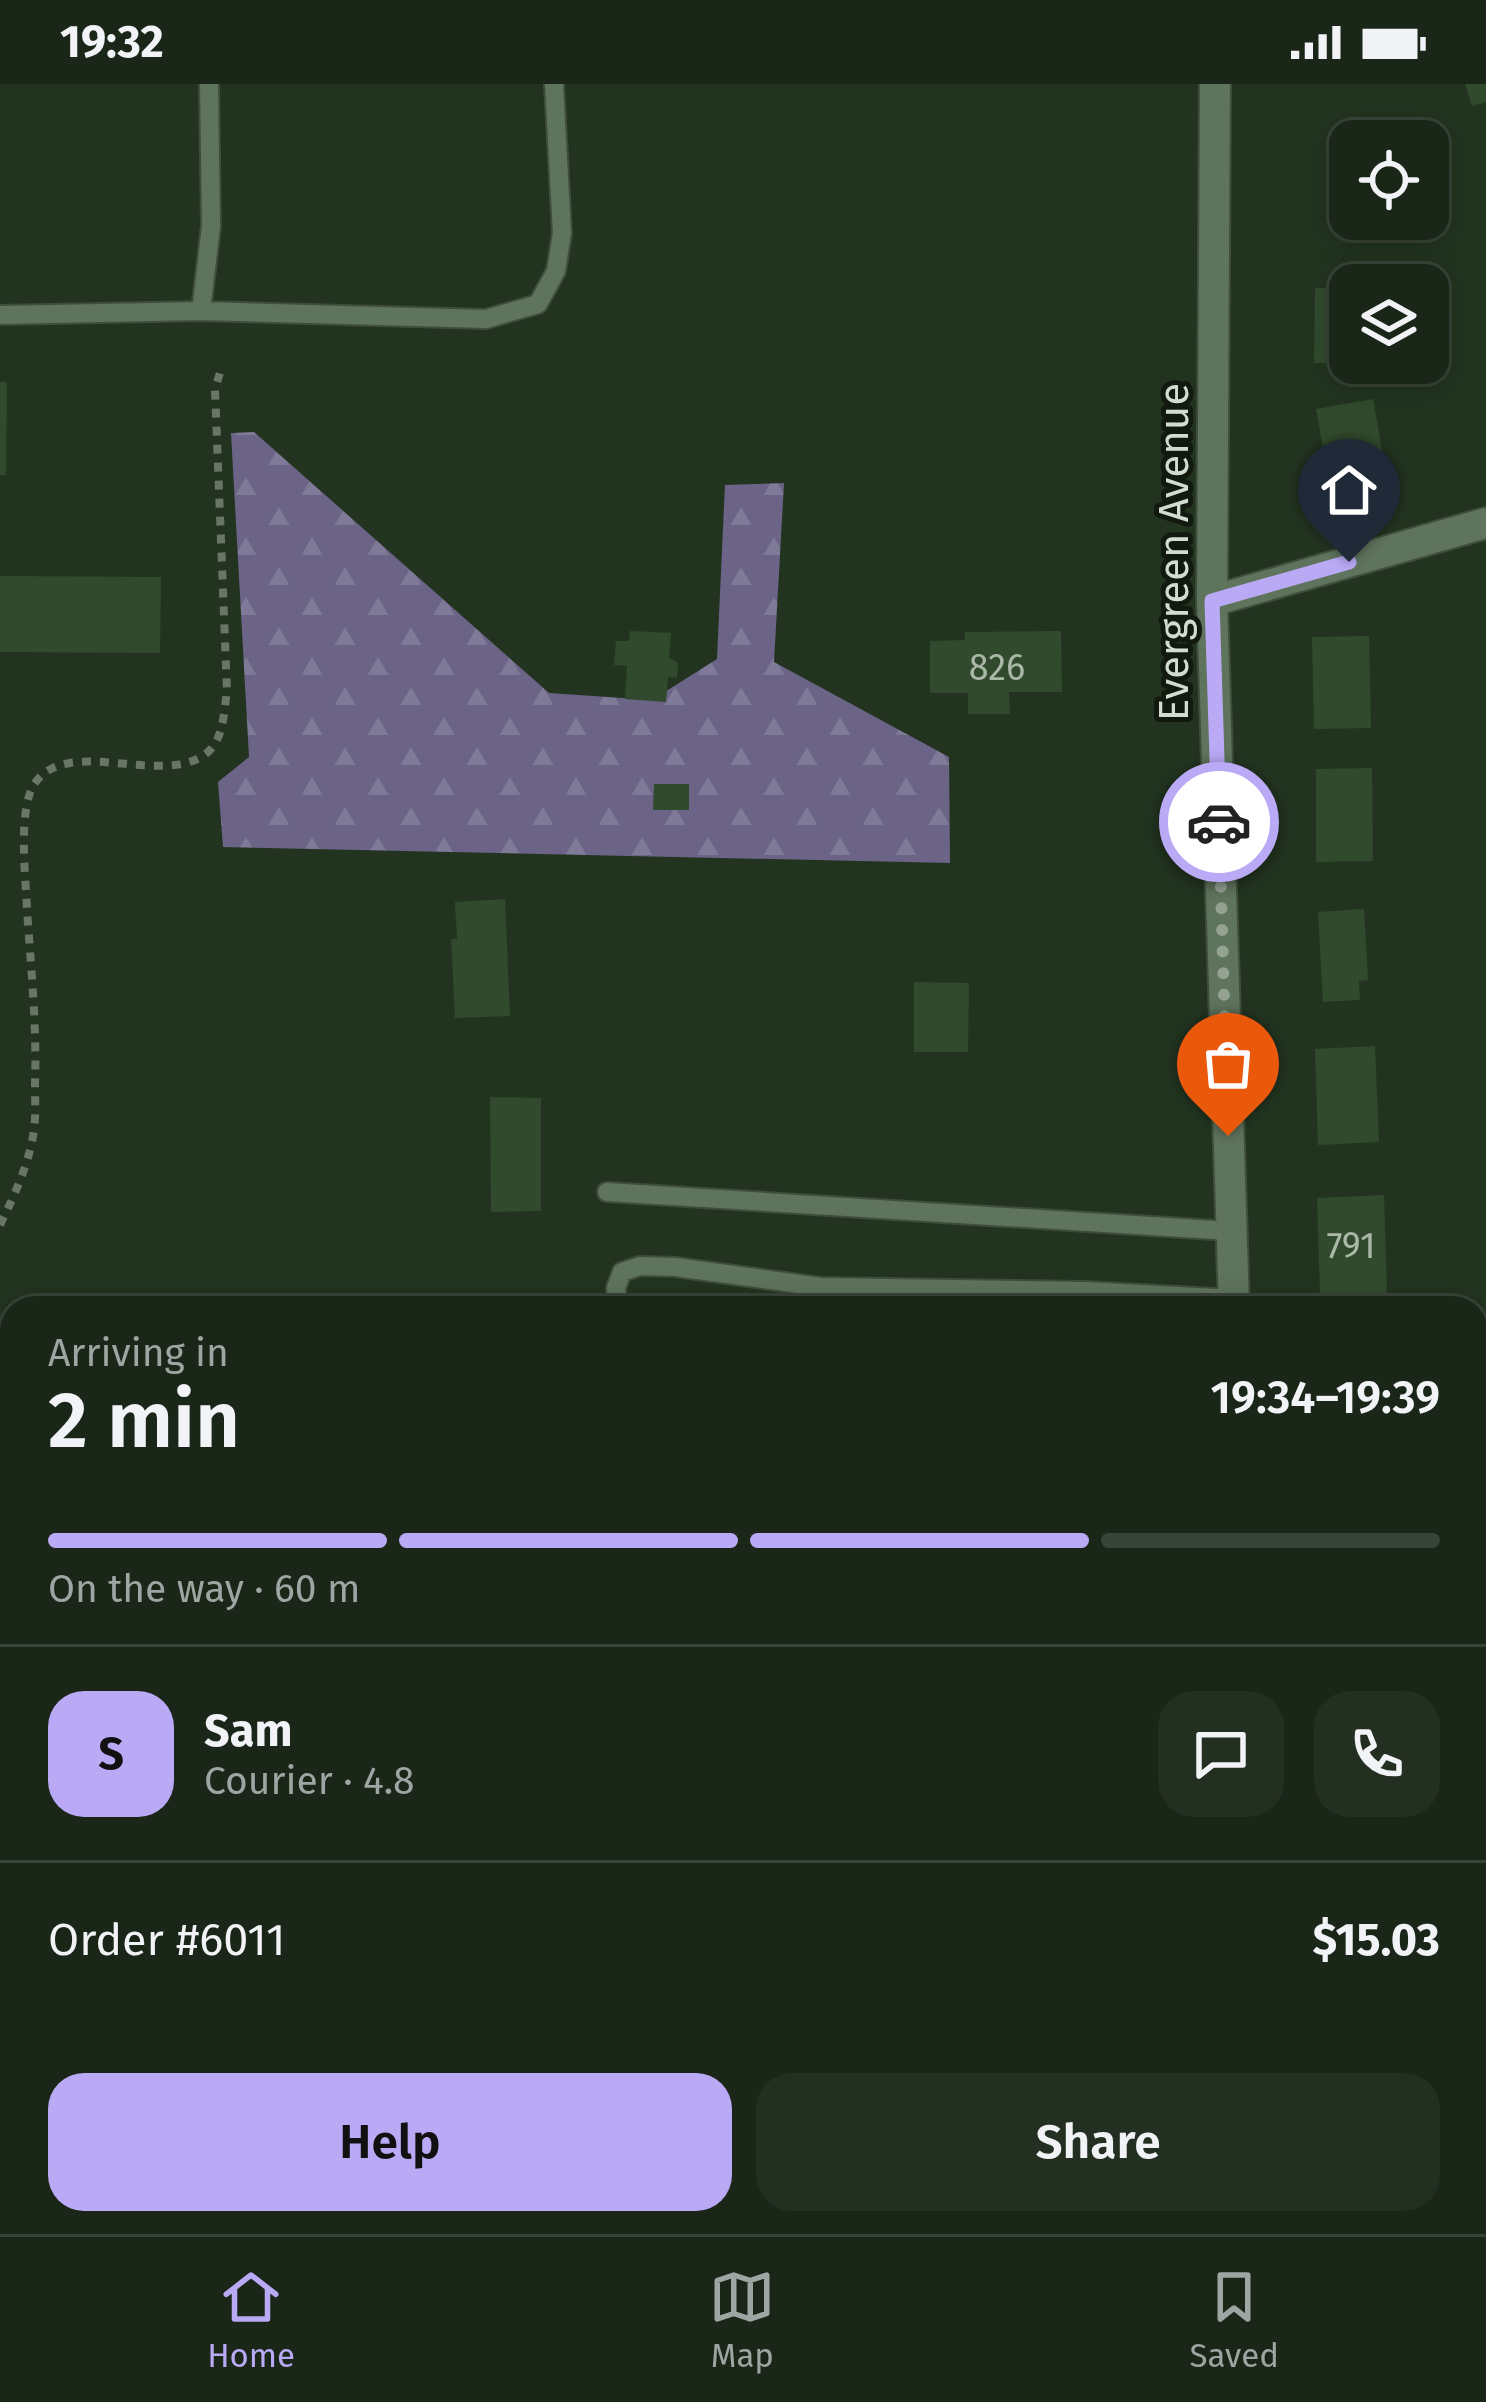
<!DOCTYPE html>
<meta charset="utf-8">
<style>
:root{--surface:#1a2718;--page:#232f21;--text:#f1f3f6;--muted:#9fa5a2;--line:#384437;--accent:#baaaf6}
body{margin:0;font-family:"Fira Sans",sans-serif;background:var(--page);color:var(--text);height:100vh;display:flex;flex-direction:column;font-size:45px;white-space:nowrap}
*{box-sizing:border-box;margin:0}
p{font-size:39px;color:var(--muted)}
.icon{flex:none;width:66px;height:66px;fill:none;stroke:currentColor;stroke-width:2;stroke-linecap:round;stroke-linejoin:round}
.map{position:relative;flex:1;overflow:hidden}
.panel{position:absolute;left:0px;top:1212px;width:1488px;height:939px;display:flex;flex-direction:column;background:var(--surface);border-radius:36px 36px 0 0;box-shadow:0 6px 30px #0003,0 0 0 3px var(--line)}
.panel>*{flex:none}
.buttons{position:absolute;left:1329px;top:36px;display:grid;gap:24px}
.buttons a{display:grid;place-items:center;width:120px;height:120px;border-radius:24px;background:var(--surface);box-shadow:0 6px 30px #0003,0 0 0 3px var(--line);font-size:60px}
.pin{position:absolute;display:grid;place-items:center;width:102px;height:102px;color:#fff;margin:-123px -51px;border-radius:50% 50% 50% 0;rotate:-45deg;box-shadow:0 0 12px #0007}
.pin .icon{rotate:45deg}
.courier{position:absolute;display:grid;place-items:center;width:120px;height:120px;margin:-60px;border:9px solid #baaaf6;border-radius:50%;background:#fff;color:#222;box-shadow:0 3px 15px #0007}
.overview em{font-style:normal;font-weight:600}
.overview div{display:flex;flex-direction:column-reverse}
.overview{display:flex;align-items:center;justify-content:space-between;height:204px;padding:0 48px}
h1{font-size:78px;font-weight:600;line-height:90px}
.bar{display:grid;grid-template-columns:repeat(4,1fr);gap:18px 12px;align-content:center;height:144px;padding:0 48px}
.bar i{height:15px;border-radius:9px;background:var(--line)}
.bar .active{background:var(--accent)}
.bar p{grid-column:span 4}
.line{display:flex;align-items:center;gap:30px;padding:0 48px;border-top:3px solid var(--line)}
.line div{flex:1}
.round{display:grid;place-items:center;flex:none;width:126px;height:126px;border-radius:36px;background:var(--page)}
.button{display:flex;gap:24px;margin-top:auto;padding:24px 48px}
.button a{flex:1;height:138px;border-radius:36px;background:var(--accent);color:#111;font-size:48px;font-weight:600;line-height:138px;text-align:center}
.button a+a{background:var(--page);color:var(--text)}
.status{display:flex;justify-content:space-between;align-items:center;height:84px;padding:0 60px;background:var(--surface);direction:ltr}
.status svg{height:33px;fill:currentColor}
.tabs{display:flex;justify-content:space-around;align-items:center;height:168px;border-top:3px solid var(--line);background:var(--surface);font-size:33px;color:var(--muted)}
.tabs a{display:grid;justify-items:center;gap:6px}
.tabs .active{color:var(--accent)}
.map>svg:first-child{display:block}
.forest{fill:url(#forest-firs)}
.building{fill:#314a2d}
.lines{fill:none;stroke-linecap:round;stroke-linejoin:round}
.lane-casing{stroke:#3f4e3c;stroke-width:22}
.street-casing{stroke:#3f4e3c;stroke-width:34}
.path{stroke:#677665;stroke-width:8;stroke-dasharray:9 9;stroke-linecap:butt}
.lane{stroke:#5f745c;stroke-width:18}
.street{stroke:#5f745c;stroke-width:30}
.done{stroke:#94a292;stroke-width:12;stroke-dasharray:0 21.6}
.route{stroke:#baaaf6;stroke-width:15}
.labels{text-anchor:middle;stroke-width:10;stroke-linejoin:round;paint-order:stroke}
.number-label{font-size:36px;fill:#aab8a7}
.street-label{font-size:42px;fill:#d2ddd0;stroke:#121a10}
</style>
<div class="status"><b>19:32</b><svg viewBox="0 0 49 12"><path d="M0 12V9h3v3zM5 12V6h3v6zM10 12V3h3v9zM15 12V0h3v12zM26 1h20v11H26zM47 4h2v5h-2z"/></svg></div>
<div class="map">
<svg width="1486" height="2150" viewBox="0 0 1486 2150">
<defs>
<pattern id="forest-firs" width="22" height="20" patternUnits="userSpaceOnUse" patternTransform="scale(3)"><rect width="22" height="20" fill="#6b6487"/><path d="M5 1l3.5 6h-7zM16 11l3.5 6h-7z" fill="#7f7a97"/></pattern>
</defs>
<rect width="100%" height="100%" fill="#223420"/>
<path class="forest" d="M254,348L549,609L652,616L717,575L725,401L784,399L774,578L949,673L950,779L223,763L218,698L249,673L231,349Z"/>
<path class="building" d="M1465,0H1486V18L1472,22Z
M1315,204H1350V279H1314Z
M0,298H7L6,391H0Z
M1373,315L1389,404L1332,415L1316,325Z
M0,492L161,493L160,569L0,568Z
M630,547L671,549L669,573L678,579L677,594L668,593L666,618L625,615L627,582L614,581L616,557H629Z
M1061,547L1062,608H1009L1010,630H968V609H930V557L965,556V548Z
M1369,552L1371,644L1314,645L1312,553Z
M1372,684L1373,777L1316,778V685Z
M654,700H689V726H653Z
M505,815L510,932L455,934L451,855H457L455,818Z
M1364,825L1368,896L1359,897L1360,916L1323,918L1318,828Z
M914,898L969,899L968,968H914Z
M1375,962L1379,1058L1318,1061L1315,965Z
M490,1013L541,1014V1127L491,1128Z
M1384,1111L1387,1209L1320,1211L1317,1114Z
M1367,2139H1416L1417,2150H1368Z"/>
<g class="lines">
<g class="lane-casing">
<path id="lane" d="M201,227L486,235L538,220L556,187L562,149L554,0
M0,231L201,227L211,142L209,0
M607,1108L1231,1147
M617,1224L616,1204L622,1188L640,1182L675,1183L821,1203L1085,1207L1234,1215"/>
</g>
<g class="street-casing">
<path id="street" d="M1215,0L1212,517L1234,1224
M1212,517L1486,439
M1261,2139V2150"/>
</g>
<path class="path" d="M0,1141C15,1110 29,1080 34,1046C36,1031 35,1015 35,1000C37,943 31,884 27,826C26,795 17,725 35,699C69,650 167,706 209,667C224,653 224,626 227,607L215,306L221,285"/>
<use href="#lane" class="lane"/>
<use href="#street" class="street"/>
</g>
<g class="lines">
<path class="done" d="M1219,738L1228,1052"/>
<path class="route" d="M1219,738L1212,517L1349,478"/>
</g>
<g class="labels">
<g class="number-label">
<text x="997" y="596">826</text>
<text x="1351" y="1174">791</text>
</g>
<g class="street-label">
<text transform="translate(1173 468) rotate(-90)" y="15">Evergreen Avenue</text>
</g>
</g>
</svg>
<div class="buttons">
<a><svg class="icon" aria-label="locate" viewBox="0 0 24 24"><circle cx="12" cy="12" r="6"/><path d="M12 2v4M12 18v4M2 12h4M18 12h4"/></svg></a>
<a><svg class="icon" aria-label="layers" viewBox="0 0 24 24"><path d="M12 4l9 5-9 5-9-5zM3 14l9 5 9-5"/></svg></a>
</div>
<div class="pin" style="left:1228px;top:1052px;background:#ea580c"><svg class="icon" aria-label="bag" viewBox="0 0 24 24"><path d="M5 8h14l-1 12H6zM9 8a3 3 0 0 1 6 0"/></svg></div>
<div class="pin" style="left:1349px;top:478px;background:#1f2937"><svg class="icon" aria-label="home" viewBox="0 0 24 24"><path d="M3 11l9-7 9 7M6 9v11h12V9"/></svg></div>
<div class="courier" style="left:1219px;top:738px"><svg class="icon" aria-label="car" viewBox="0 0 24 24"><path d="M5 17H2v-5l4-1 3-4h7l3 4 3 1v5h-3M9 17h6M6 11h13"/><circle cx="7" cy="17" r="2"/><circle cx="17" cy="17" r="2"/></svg></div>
<section class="panel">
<div class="overview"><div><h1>2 min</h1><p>Arriving in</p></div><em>19:34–19:39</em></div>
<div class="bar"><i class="active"></i><i class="active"></i><i class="active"></i><i></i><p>On the way · 60 m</p></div>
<div class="line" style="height:216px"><b class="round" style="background:var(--accent);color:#111">S</b><div><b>Sam</b><p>Courier · 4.8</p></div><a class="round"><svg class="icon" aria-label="chat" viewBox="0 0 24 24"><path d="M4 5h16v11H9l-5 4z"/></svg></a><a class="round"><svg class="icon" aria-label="phone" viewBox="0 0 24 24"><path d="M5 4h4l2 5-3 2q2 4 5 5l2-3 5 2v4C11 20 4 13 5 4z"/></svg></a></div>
<div class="line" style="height:156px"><div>Order #6011</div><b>$15.03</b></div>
<div class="button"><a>Help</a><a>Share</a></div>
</section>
</div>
<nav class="tabs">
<a class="active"><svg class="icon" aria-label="home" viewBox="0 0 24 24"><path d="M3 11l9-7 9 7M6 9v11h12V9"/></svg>Home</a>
<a><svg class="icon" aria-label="map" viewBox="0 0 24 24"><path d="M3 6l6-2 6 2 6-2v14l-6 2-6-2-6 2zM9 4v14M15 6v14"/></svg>Map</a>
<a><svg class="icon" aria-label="saved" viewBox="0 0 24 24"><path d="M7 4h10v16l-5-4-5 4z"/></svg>Saved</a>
</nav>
